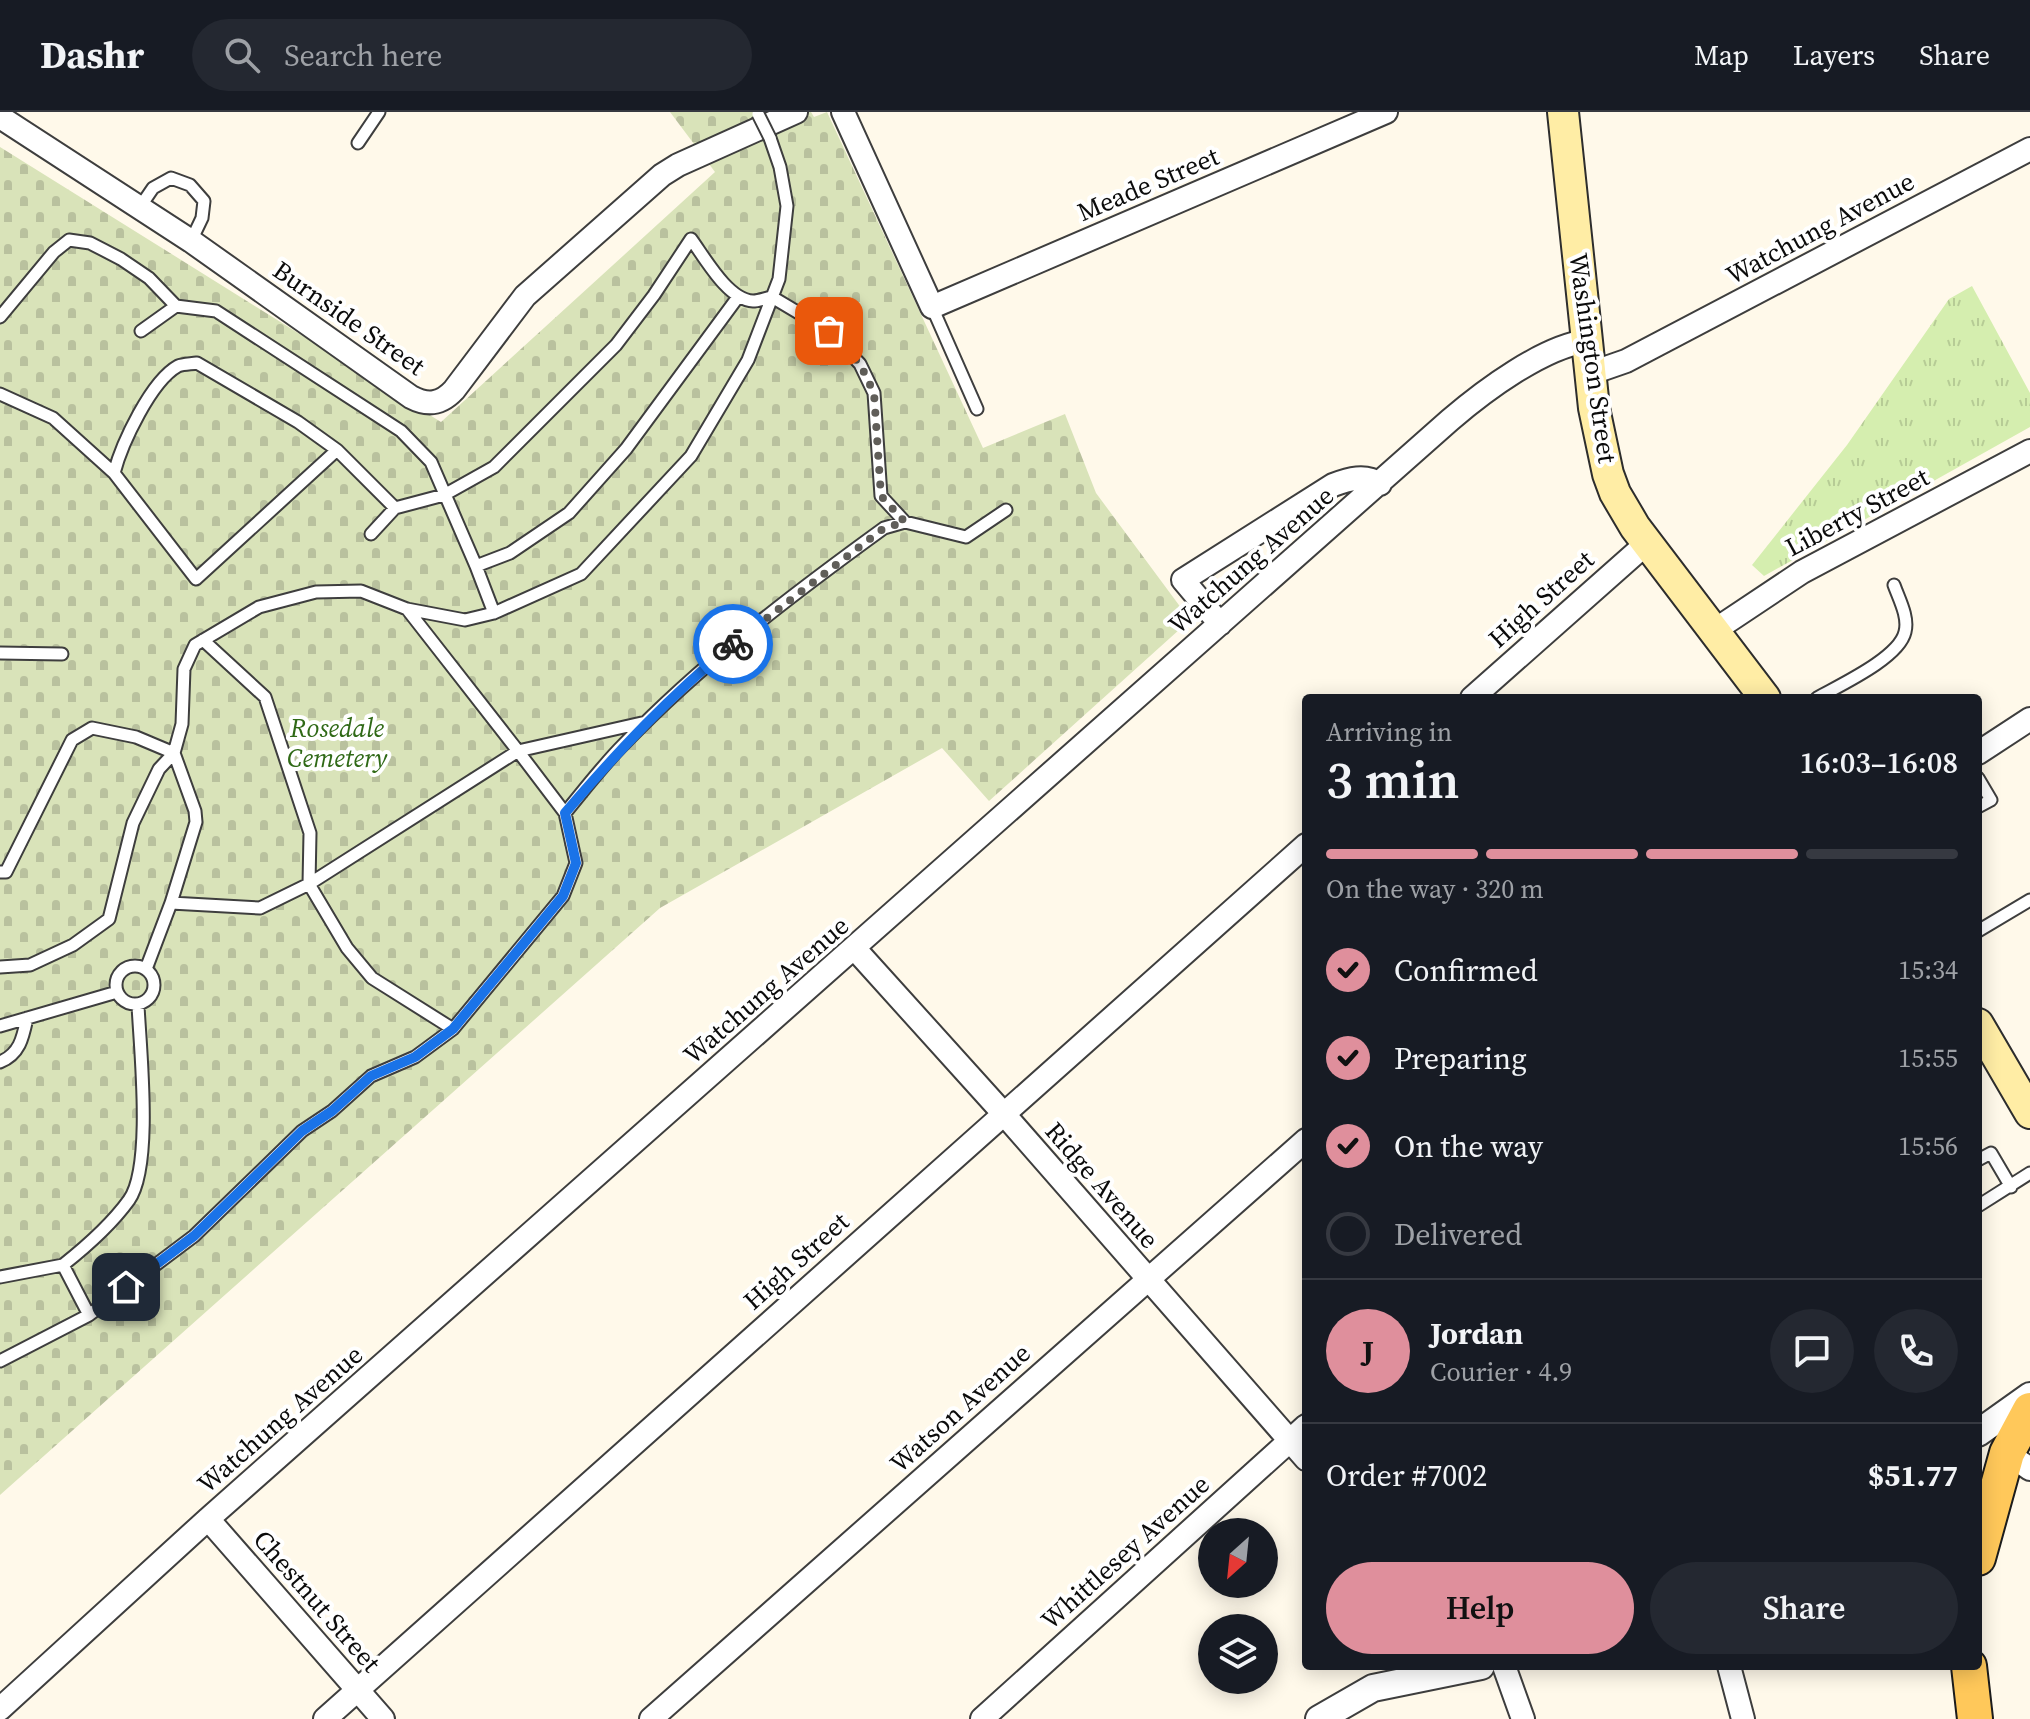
<!DOCTYPE html>
<meta charset="utf-8">
<style>
:root{--surface:#171b24;--page:#242831;--text:#f1f3f6;--muted:#9ea1a6;--line:#363941;--accent:#df8f9c}
body{margin:0;font-family:"Source Serif 4",serif;background:var(--page);color:var(--text);height:100vh;display:flex;flex-direction:column;font-size:30px;white-space:nowrap}
*{box-sizing:border-box;margin:0}
p{font-size:26px;color:var(--muted)}
.icon{flex:none;width:44px;height:44px;fill:none;stroke:currentColor;stroke-width:2;stroke-linecap:round;stroke-linejoin:round}
.map{position:relative;flex:1;overflow:hidden}
.sheet{position:absolute;left:1302px;top:582px;width:680px;height:976px;display:flex;flex-direction:column;background:var(--surface);border-radius:8px;box-shadow:0 4px 20px #0003}
.sheet>*{flex:none}
.needle{width:52px;rotate:207deg}
.buttons{position:absolute;left:1198px;top:1406px;display:grid;gap:16px}
.buttons a{display:grid;place-items:center;width:80px;height:80px;border-radius:50%;background:var(--surface);box-shadow:0 4px 20px #0003;font-size:40px}
.pin{position:absolute;display:grid;place-items:center;width:68px;height:68px;color:#fff;margin:-34px;border-radius:16px;box-shadow:0 4px 12px #0006}
.courier{position:absolute;display:grid;place-items:center;width:80px;height:80px;margin:-40px;border:6px solid #1a73e8;border-radius:50%;background:#fff;color:#222;box-shadow:0 2px 10px #0007}
.summary em{font-style:normal;font-weight:600}
.summary div{display:flex;flex-direction:column-reverse}
.summary{display:flex;align-items:center;justify-content:space-between;height:136px;padding:0 24px}
h1{font-size:52px;font-weight:600;line-height:60px}
.bar{display:grid;grid-template-columns:repeat(4,1fr);gap:12px 8px;align-content:center;height:96px;padding:0 24px}
.bar i{height:10px;border-radius:6px;background:var(--line)}
.bar .on{background:var(--accent)}
.bar p{grid-column:span 4}
.line{display:flex;align-items:center;gap:20px;padding:0 24px;border-top:2px solid var(--line)}
.line div{flex:1}
.round{display:grid;place-items:center;flex:none;width:84px;height:84px;border-radius:42px;background:var(--page)}
ol{padding:0 24px;list-style:none}
li{display:flex;align-items:center;gap:24px;height:88px}
li p{margin-inline-start:auto}
li .icon{padding:8px;border-radius:50%;background:var(--accent);color:#111;stroke-width:4}
li:last-child{color:var(--muted)}
li i{width:44px;height:44px;border:4px solid var(--line);border-radius:50%}
.button{display:flex;gap:16px;margin-top:auto;padding:16px 24px}
.button a{flex:1;height:92px;border-radius:48px;background:var(--accent);color:#111;font-size:32px;font-weight:600;line-height:92px;text-align:center}
.button a+a{background:var(--page);color:var(--text)}
header{display:flex;align-items:center;gap:48px;box-sizing:border-box;height:112px;padding:0 40px;background:var(--surface);border-bottom:2px solid var(--line)}
header strong{font-size:38px}
nav{display:flex;gap:44px;margin-inline-start:auto;font-size:28px}
.search{width:560px;height:72px;background:var(--page);display:flex;align-items:center;gap:20px;box-sizing:border-box;padding:0 28px;border-radius:44px;color:var(--muted);font-size:30px}
.map>svg:first-child{display:block}
.cemetery{fill:url(#cemetery-stones)}
.park{fill:url(#park-tufts)}
.lines{fill:none;stroke-linecap:round;stroke-linejoin:round}
.service-casing{stroke:#3e3e3e;stroke-width:15}
.minor-casing{stroke:#3e3e3e;stroke-width:26}
.tertiary-casing{stroke:#3e3e3e;stroke-width:30}
.secondary-casing{stroke:#2d2d2d;stroke-width:34}
.primary-casing{stroke:#1c1c1c;stroke-width:38}
.service{stroke:#fff;stroke-width:11}
.minor{stroke:#fff;stroke-width:22}
.tertiary{stroke:#fff;stroke-width:26}
.secondary{stroke:#ffeda5;stroke-width:30}
.primary{stroke:#ffc85a;stroke-width:34}
.service-bridge-casing{stroke:#3e3e3e;stroke-width:15;stroke-linecap:butt}
.service-bridge{stroke:#fff;stroke-width:11}
.done{stroke:#605e59;stroke-width:8;stroke-dasharray:0 14.4}
.route{stroke:#1a73e8;stroke-width:10}
.labels{text-anchor:middle;stroke-width:8;stroke-linejoin:round;paint-order:stroke}
.street-label{font-size:26px;fill:#0b0b0b;stroke:#fff}
.park-label{font-size:26px;font-style:italic;fill:#2f6916;stroke:#fff}
</style>
<header>
<strong>Dashr</strong>
<div class="search"><svg class="icon" aria-label="search" viewBox="0 0 24 24"><circle cx="10" cy="10" r="6"/><path d="M15 15l6 6"/></svg>Search here</div>
<nav><a>Map</a><a>Layers</a><a>Share</a></nav>
</header>
<div class="map">
<svg width="2030" height="1607" viewBox="0 0 2030 1607">
<defs>
<pattern id="cemetery-stones" width="16" height="16" patternUnits="userSpaceOnUse" patternTransform="scale(2)"><rect width="16" height="16" fill="#d9e3b9"/><path d="M2 7V4a2 2 0 0 1 4 0v3zM10 15v-3a2 2 0 0 1 4 0v3z" fill="#b9c19e"/></pattern>
<pattern id="park-tufts" width="24" height="20" patternUnits="userSpaceOnUse" patternTransform="scale(2)"><rect width="24" height="20" fill="#d5eeaf"/><path d="M3 7l-1-3M5 7V3M7 7l1-3M15 17l-1-3M17 17v-4M19 17l1-3" fill="none" stroke="#b6cb95"/></pattern>
</defs>
<rect width="100%" height="100%" fill="#fff9ea"/>
<path class="cemetery" d="M670,0H811L814,5L827,0L983,336L1065,302L1096,381L1190,508L989,689L942,636L660,796L0,1383V35L441,310L715,60Z"/>
<path class="park" d="M1972,174L2030,281V315L1764,464L1752,453L1847,333L1949,187Z"/>
<g class="lines">
<g class="service-casing">
<path id="service" d="M358,31L379,0
M140,95L153,76L171,66L190,73L204,89L202,106L191,129
M738,185L626,337L569,401L510,441L476,454L494,501L581,462L691,344L748,248L779,167L787,94L780,55L770,26
M932,195L977,297
M0,205L54,140L69,128L90,131L121,147L149,166L176,194L216,199L401,319L431,350L476,454
M141,219L176,194
M0,282L53,306L114,361
M337,338L298,310L197,251C191,252 183,252 178,254C151,269 122,331 114,361L196,467L337,338L395,396L444,383L494,355L616,233L654,183L691,127C705,146 728,188 753,189C759,189 766,186 772,185L829,219L860,252L874,281L881,384L905,410
M371,422L395,396
M407,497L465,508L494,501
M0,541L62,542
M1817,586C1840,573 1899,546 1905,520C1909,505 1899,487 1894,473
M1978,666L1991,688L1978,695
M565,701C584,678 603,653 624,632C702,551 793,482 884,416L905,410L966,425L1006,398
M0,760H6L72,628L92,616L136,625L174,641L195,699L196,710L171,791
M1978,819L2030,788
M116 873a19 19 0 1 1 38 0a19 19 0 1 1-38 0Z
M0,855L30,853L73,833L109,807L133,711L159,657L174,641L182,612L184,557L195,533L259,495L316,480L361,479L407,497L518,639L646,610
M146,857L171,791L260,796L309,772L310,721L265,585L203,528
M0,914L117,880
M0,950C20,942 23,925 27,906
M1978,1048L1991,1041L2011,1075
M1978,1094L2030,1061
M63,1153C87,1134 111,1113 129,1088C153,1054 140,937 138,893
M0,1165L63,1153L89,1203L194,1124L302,1019L332,999L371,964L415,945L453,917L563,784L576,751L565,701L518,639L309,772L347,836L372,866L453,917
M0,1249L89,1203"/>
</g>
<g class="minor-casing">
<path id="minor" d="M843,0L932,195L1386,0
M0,5L191,129L411,285C428,294 441,292 454,278L525,184L662,63L678,53L796,0
M1590,259L1603,257L1626,249L2030,37
M1220,512L1183,468L1333,373C1349,367 1365,362 1380,372
M1715,518L1802,460L2030,339
M1472,586L1647,431
M1978,641L2030,607
M855,837L1003,1001L1306,1347
M2007,1341L2030,1357
M208,1407L383,1607
M1504,1554L1523,1607
M1729,1554L1743,1607
M0,1597L208,1407L1450,308C1485,278 1543,235 1587,229
M325,1607L1306,733
M651,1607L1306,1028
M982,1607L1306,1314"/>
</g>
<g class="tertiary-casing">
<path id="tertiary" d="M1978,1321L2030,1284
M1319,1607L1373,1576L1481,1554"/>
</g>
<g class="secondary-casing">
<path id="secondary" d="M1563,0L1594,296L1608,362L1615,381L1635,415L1765,586
M1978,912L2030,1001"/>
</g>
<g class="primary-casing">
<path id="primary" d="M1978,1446L2007,1341L2030,1298
M1969,1554L1975,1607"/>
</g>
<use href="#service" class="service"/>
<use href="#minor" class="minor"/>
<use href="#tertiary" class="tertiary"/>
<use href="#secondary" class="secondary"/>
<use href="#primary" class="primary"/>
<g class="service-bridge-casing">
<path id="service-bridge" d="M758,2L770,26"/>
</g>
<use href="#service-bridge" class="service-bridge"/>
</g>
<g class="lines">
<path class="done" d="M733,532L884,416L905,410L881,384L874,281L860,252L829,219"/>
<path class="route" d="M126,1175L194,1124L302,1019L332,999L371,964L415,945L453,917L563,784L576,751L565,701C619,638 669,585 733,532"/>
</g>
<g class="labels">
<g class="street-label">
<text transform="translate(1148 72) rotate(-23)" y="9">Meade Street</text>
<text transform="translate(1820 116) rotate(-28)" y="9">Watchung Avenue</text>
<text transform="translate(349 206) rotate(35)" y="9">Burnside Street</text>
<text transform="translate(1593 246) rotate(82)" y="9">Washington Street</text>
<text transform="translate(1857 400) rotate(-28)" y="9">Liberty Street</text>
<text transform="translate(1251 448) rotate(-41)" y="9">Watchung Avenue</text>
<text transform="translate(1541 487) rotate(-42)" y="9">High Street</text>
<text transform="translate(766 878) rotate(-41)" y="9">Watchung Avenue</text>
<text transform="translate(1102 1073) rotate(49)" y="9">Ridge Avenue</text>
<text transform="translate(796 1149) rotate(-42)" y="9">High Street</text>
<text transform="translate(960 1296) rotate(-42)" y="9">Watson Avenue</text>
<text transform="translate(280 1307) rotate(-41)" y="9">Watchung Avenue</text>
<text transform="translate(1125 1440) rotate(-42)" y="9">Whittlesey Avenue</text>
<text transform="translate(317 1489) rotate(49)" y="9">Chestnut Street</text>
</g>
<g class="park-label">
<text x="337" y="625">Rosedale<tspan x="337" dy="30">Cemetery</tspan></text>
</g>
</g>
</svg>
<div class="buttons">
<a><svg class="needle" viewBox="-14 -14 28 28"><path d="M0-13l5 13h-10z" fill="#e53935"/><path d="M0 13l5-13h-10z" fill="#9ea1a6"/></svg></a>
<a><svg class="icon" aria-label="layers" viewBox="0 0 24 24"><path d="M12 4l9 5-9 5-9-5zM3 14l9 5 9-5"/></svg></a>
</div>
<div class="pin" style="left:829px;top:219px;background:#ea580c"><svg class="icon" aria-label="bag" viewBox="0 0 24 24"><path d="M5 8h14l-1 12H6zM9 8a3 3 0 0 1 6 0"/></svg></div>
<div class="pin" style="left:126px;top:1175px;background:#1f2937"><svg class="icon" aria-label="home" viewBox="0 0 24 24"><path d="M3 11l9-7 9 7M6 9v11h12V9"/></svg></div>
<div class="courier" style="left:733px;top:532px"><svg class="icon" aria-label="bike" viewBox="0 0 24 24"><circle cx="6" cy="16" r="4"/><circle cx="18" cy="16" r="4"/><path d="M6 16l4-8h5l3 8M10 8l3 8H6M13 5h3"/></svg></div>
<section class="sheet">
<div class="summary"><div><h1>3 min</h1><p>Arriving in</p></div><em>16:03–16:08</em></div>
<div class="bar"><i class="on"></i><i class="on"></i><i class="on"></i><i></i><p>On the way · 320 m</p></div>
<ol>
<li><svg class="icon" aria-label="check" viewBox="0 0 24 24"><path d="M5 12l5 5 9-10"/></svg>Confirmed<p>15:34</p></li>
<li><svg class="icon" aria-label="check" viewBox="0 0 24 24"><path d="M5 12l5 5 9-10"/></svg>Preparing<p>15:55</p></li>
<li><svg class="icon" aria-label="check" viewBox="0 0 24 24"><path d="M5 12l5 5 9-10"/></svg>On the way<p>15:56</p></li>
<li><i></i>Delivered</li>
</ol>
<div class="line" style="height:144px"><b class="round" style="background:var(--accent);color:#111">J</b><div><b>Jordan</b><p>Courier · 4.9</p></div><a class="round"><svg class="icon" aria-label="chat" viewBox="0 0 24 24"><path d="M4 5h16v11H9l-5 4z"/></svg></a><a class="round"><svg class="icon" aria-label="phone" viewBox="0 0 24 24"><path d="M5 4h4l2 5-3 2q2 4 5 5l2-3 5 2v4C11 20 4 13 5 4z"/></svg></a></div>
<div class="line" style="height:104px"><div>Order #7002</div><b>$51.77</b></div>
<div class="button"><a>Help</a><a>Share</a></div>
</section>
</div>
